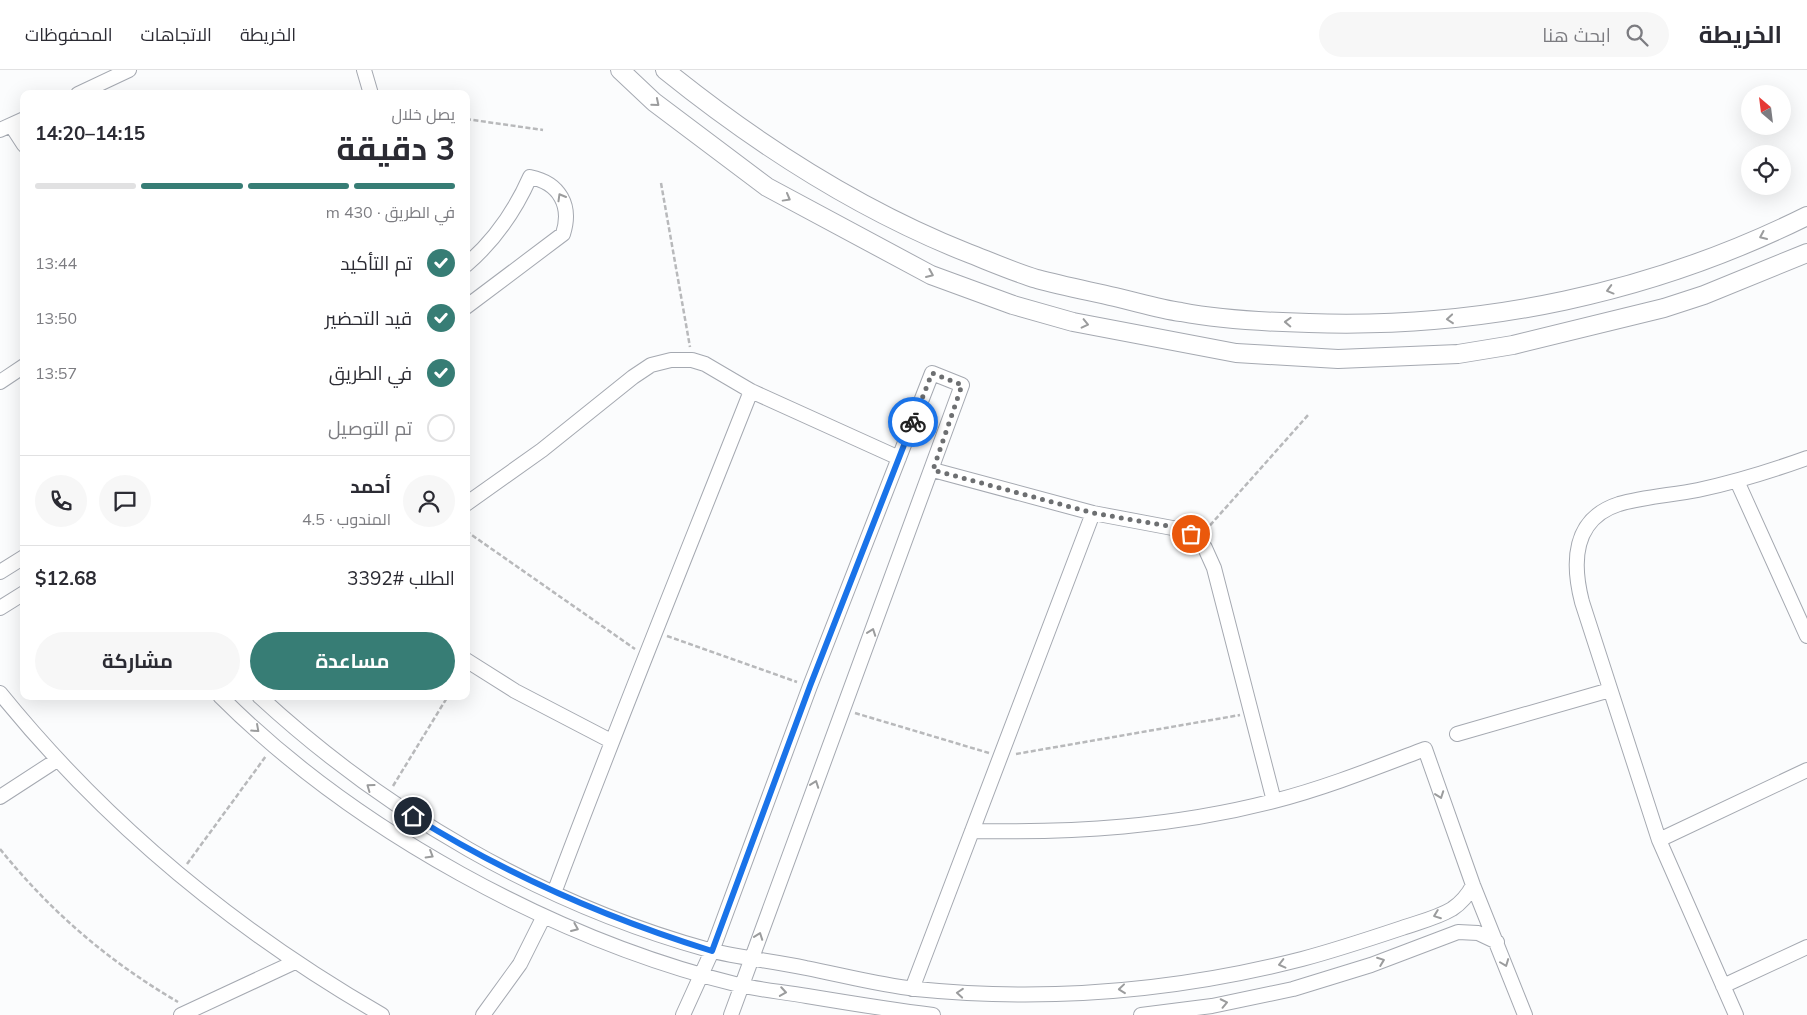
<!DOCTYPE html>
<html lang="ar">
<meta charset="utf-8">
<style>
:root{--surface:#fff;--page:#f7f7f7;--text:#2b2b33;--muted:#7c7c81;--line:#e1e1e2;--accent:#377d75}
body{margin:0;font-family:Mulish,Cairo,sans-serif;background:var(--page);color:var(--text);direction:rtl;height:100vh;display:flex;flex-direction:column;font-size:19px;white-space:nowrap}
*{box-sizing:border-box;margin:0}
p{font-size:16px;color:var(--muted)}
.icon{flex:none;width:28px;height:28px;fill:none;stroke:currentColor;stroke-width:2;stroke-linecap:round;stroke-linejoin:round}
.map{position:relative;flex:1;overflow:hidden;direction:ltr}
.drawer{position:absolute;left:20px;top:20px;width:450px;height:610px;display:flex;flex-direction:column;background:var(--surface);border-radius:10px;box-shadow:0 5px 20px #0002;direction:rtl}
.drawer>*{flex:none}
.needle{width:32px;rotate:332deg}
.tools{position:absolute;left:1741px;top:15px;display:grid;gap:10px}
.tools a{display:grid;place-items:center;width:50px;height:50px;border-radius:50%;background:var(--surface);box-shadow:0 5px 20px #0002;font-size:25px}
.pin{position:absolute;display:grid;place-items:center;width:42px;height:42px;color:#fff;margin:-21px;border:2px solid #fff;border-radius:50%;box-shadow:0 1px 5px #0007}
.courier{position:absolute;display:grid;place-items:center;width:50px;height:50px;margin:-25px;border:4px solid #1a73e8;border-radius:50%;background:#fff;color:#222;box-shadow:0 1px 6px #0007}
.summary em{font-style:normal;font-weight:700}
.summary div{display:flex;flex-direction:column-reverse}
.summary{display:flex;align-items:center;justify-content:space-between;height:85px;padding:0 15px}
h1{font-size:32px;font-weight:700;line-height:38px}
.bar{display:grid;grid-template-columns:repeat(4,1fr);gap:8px 5px;align-content:center;height:60px;padding:0 15px}
.bar i{height:6px;border-radius:4px;background:var(--line)}
.bar .on{background:var(--accent)}
.bar p{grid-column:span 4}
.line{display:flex;align-items:center;gap:12px;padding:0 15px;border-top:1px solid var(--line)}
.line div{flex:1}
.round{display:grid;place-items:center;flex:none;width:52px;height:52px;border-radius:26px;background:var(--page)}
ol{padding:0 15px;list-style:none}
li{display:flex;align-items:center;gap:15px;height:55px}
li p{margin-inline-start:auto}
li .icon{padding:5px;border-radius:50%;background:var(--accent);color:#fff;stroke-width:4}
li:last-child{color:var(--muted)}
li i{width:28px;height:28px;border:2px solid var(--line);border-radius:50%}
.action{display:flex;gap:10px;margin-top:auto;padding:10px 15px}
.action a{flex:1;height:58px;border-radius:30px;background:var(--accent);color:#fff;font-size:20px;font-weight:700;line-height:58px;text-align:center}
.action a+a{background:var(--page);color:var(--text)}
header{display:flex;align-items:center;gap:30px;box-sizing:border-box;height:70px;padding:0 25px;background:var(--surface);border-bottom:1px solid var(--line)}
header strong{font-size:24px}
nav{display:flex;gap:28px;margin-inline-start:auto;font-size:18px}
.search{width:350px;height:45px;background:var(--page);display:flex;align-items:center;gap:12px;box-sizing:border-box;padding:0 18px;border-radius:28px;color:var(--muted);font-size:19px}
.map>svg:first-child{display:block}
.lines{fill:none;stroke-linecap:round;stroke-linejoin:round}
.minor-casing{stroke:#a5a9b1;stroke-width:16}
.tertiary-casing{stroke:#a5a9b1;stroke-width:20}
.path{stroke:#b8b9bb;stroke-width:2.5;stroke-dasharray:5 2.5;stroke-linecap:butt}
.minor{stroke:#fff;stroke-width:14}
.tertiary{stroke:#fff;stroke-width:18}
.oneway{stroke:#9b9c9d}
.done{stroke:#6d6f71;stroke-width:5;stroke-dasharray:0 9}
.route{stroke:#1a73e8;stroke-width:6}
</style>
<header>
<strong>الخريطة</strong>
<div class="search"><svg class="icon" aria-label="search" viewBox="0 0 24 24"><circle cx="10" cy="10" r="6"/><path d="M15 15l6 6"/></svg>ابحث هنا</div>
<nav><a>الخريطة</a><a>الاتجاهات</a><a>المحفوظات</a></nav>
</header>
<div class="map">
<svg width="1807" height="945" viewBox="0 0 1807 945">
<rect width="100%" height="100%" fill="#fbfcfd"/>
<g class="lines">
<g class="minor-casing">
<path id="minor" d="M364,0L371,24
M78,24L129,0
M11,55L24,75
M0,60L24,49
M466,195C495,170 515,141 530,107C560,113 572,136 563,164L466,237
M0,312L24,296
M933,400L1093,443L1183,460L1191,464L1205,478L1214,498L1274,731
M1737,411L1807,566
M466,434L542,380L633,307L651,295L671,290H692L705,294L751,321L899,388
M0,502L24,487
M0,538L24,523
M466,590L515,621L611,671
M0,623C107,755 236,861 382,945
M220,626C354,760 555,870 739,915C761,920 784,922 807,926C849,933 891,940 933,945
M259,626C386,743 542,834 709,880C740,888 774,891 806,898C842,905 879,915 916,919C1045,932 1177,921 1302,889C1336,880 1369,869 1402,858C1419,852 1437,848 1452,839C1461,833 1468,825 1473,815
M1457,664L1610,620
M0,727L57,690
M972,761C1073,763 1174,757 1274,731C1325,718 1375,698 1425,679L1473,815L1525,945
M1659,770L1807,700
M554,823C617,655 685,488 751,321
M1723,916L1807,877
M912,919L1093,443
M181,945L295,892
M483,945L520,894L544,846
M683,945L712,881L810,616L932,303L962,315L731,945
M1141,945L1212,936L1293,919L1371,895L1458,862L1478,863L1497,872
M1736,945L1659,770L1582,532C1572,493 1572,449 1619,434C1643,427 1673,425 1698,420C1735,412 1771,401 1807,388"/>
</g>
<g class="tertiary-casing">
<path id="tertiary" d="M620,0L654,32L767,117L931,205L1013,235L1073,252L1236,283L1338,289L1458,284L1513,275L1664,238L1704,225L1807,183
M665,0C758,75 857,139 968,183C991,192 1014,202 1037,209C1063,216 1089,221 1115,227C1137,232 1159,239 1181,242C1223,250 1266,252 1309,253C1482,259 1652,223 1807,146"/>
</g>
<path class="path" d="M466,49L543,60
M661,113L690,277
M466,461L635,579
M1205,461L1309,344
M667,566L797,612
M855,643L989,683
M1016,684L1240,645
M393,716L448,626
M0,779C51,842 108,891 178,932
M187,794L266,686"/>
<use href="#minor" class="minor"/>
<use href="#tertiary" class="tertiary"/>
</g>
<defs><path id="oneway-chevron" d="M-2-3.5L2.5 0L-2 3.5" fill="none" stroke-width="1.6" stroke-linecap="round" stroke-linejoin="round" transform="scale(1.25)"/></defs>
<g class="oneway">
<use href="#oneway-chevron" transform="translate(656 33) rotate(40)"/>
<use href="#oneway-chevron" transform="translate(561 127) rotate(-120)"/>
<use href="#oneway-chevron" transform="translate(787 128) rotate(29)"/>
<use href="#oneway-chevron" transform="translate(1763 166) rotate(156)"/>
<use href="#oneway-chevron" transform="translate(930 204) rotate(23)"/>
<use href="#oneway-chevron" transform="translate(1610 220) rotate(165)"/>
<use href="#oneway-chevron" transform="translate(1450 249) rotate(175)"/>
<use href="#oneway-chevron" transform="translate(1288 252) rotate(-178)"/>
<use href="#oneway-chevron" transform="translate(1085 254) rotate(13)"/>
<use href="#oneway-chevron" transform="translate(872 562) rotate(-70)"/>
<use href="#oneway-chevron" transform="translate(256 659) rotate(42)"/>
<use href="#oneway-chevron" transform="translate(815 714) rotate(-70)"/>
<use href="#oneway-chevron" transform="translate(370 717) rotate(-144)"/>
<use href="#oneway-chevron" transform="translate(1440 725) rotate(70)"/>
<use href="#oneway-chevron" transform="translate(430 785) rotate(31)"/>
<use href="#oneway-chevron" transform="translate(1437 845) rotate(159)"/>
<use href="#oneway-chevron" transform="translate(575 858) rotate(23)"/>
<use href="#oneway-chevron" transform="translate(759 866) rotate(-70)"/>
<use href="#oneway-chevron" transform="translate(1381 891) rotate(-21)"/>
<use href="#oneway-chevron" transform="translate(1505 893) rotate(69)"/>
<use href="#oneway-chevron" transform="translate(1282 894) rotate(166)"/>
<use href="#oneway-chevron" transform="translate(1122 919) rotate(174)"/>
<use href="#oneway-chevron" transform="translate(783 922) rotate(9)"/>
<use href="#oneway-chevron" transform="translate(960 923) rotate(-175)"/>
<use href="#oneway-chevron" transform="translate(1224 933) rotate(-12)"/>
</g>
<g class="lines">
<path class="done" d="M913,352L932,303L962,315L933,400L1093,443L1174,457L1191,464"/>
<path class="route" d="M413,746C507,805 606,848 712,881L810,616L913,352"/>
</g>
</svg>
<div class="tools">
<a><svg class="needle" viewBox="-14 -14 28 28"><path d="M0-13l5 13h-10z" fill="#e53935"/><path d="M0 13l5-13h-10z" fill="#7c7c81"/></svg></a>
<a><svg class="icon" aria-label="locate" viewBox="0 0 24 24"><circle cx="12" cy="12" r="6"/><path d="M12 2v4M12 18v4M2 12h4M18 12h4"/></svg></a>
</div>
<div class="pin" style="left:1191px;top:464px;background:#ea580c"><svg class="icon" aria-label="bag" viewBox="0 0 24 24"><path d="M5 8h14l-1 12H6zM9 8a3 3 0 0 1 6 0"/></svg></div>
<div class="pin" style="left:413px;top:746px;background:#1f2937"><svg class="icon" aria-label="home" viewBox="0 0 24 24"><path d="M3 11l9-7 9 7M6 9v11h12V9"/></svg></div>
<div class="courier" style="left:913px;top:352px"><svg class="icon" aria-label="bike" viewBox="0 0 24 24"><circle cx="6" cy="16" r="4"/><circle cx="18" cy="16" r="4"/><path d="M6 16l4-8h5l3 8M10 8l3 8H6M13 5h3"/></svg></div>
<section class="drawer">
<div class="summary"><div><h1>3 دقيقة</h1><p>يصل خلال</p></div><em>14:15–14:20</em></div>
<div class="bar"><i class="on"></i><i class="on"></i><i class="on"></i><i></i><p>في الطريق · 430 m</p></div>
<ol>
<li><svg class="icon" aria-label="check" viewBox="0 0 24 24"><path d="M5 12l5 5 9-10"/></svg>تم التأكيد<p>13:44</p></li>
<li><svg class="icon" aria-label="check" viewBox="0 0 24 24"><path d="M5 12l5 5 9-10"/></svg>قيد التحضير<p>13:50</p></li>
<li><svg class="icon" aria-label="check" viewBox="0 0 24 24"><path d="M5 12l5 5 9-10"/></svg>في الطريق<p>13:57</p></li>
<li><i></i>تم التوصيل</li>
</ol>
<div class="line" style="height:90px"><a class="round"><svg class="icon" aria-label="person" viewBox="0 0 24 24"><circle cx="12" cy="8" r="4"/><path d="M4 21q1-7 8-7t8 7"/></svg></a><div><b>أحمد</b><p>المندوب · 4.5</p></div><a class="round"><svg class="icon" aria-label="chat" viewBox="0 0 24 24"><path d="M4 5h16v11H9l-5 4z"/></svg></a><a class="round"><svg class="icon" aria-label="phone" viewBox="0 0 24 24"><path d="M5 4h4l2 5-3 2q2 4 5 5l2-3 5 2v4C11 20 4 13 5 4z"/></svg></a></div>
<div class="line" style="height:65px"><div>الطلب #3392</div><b>$12.68</b></div>
<div class="action"><a>مساعدة</a><a>مشاركة</a></div>
</section>
</div>
